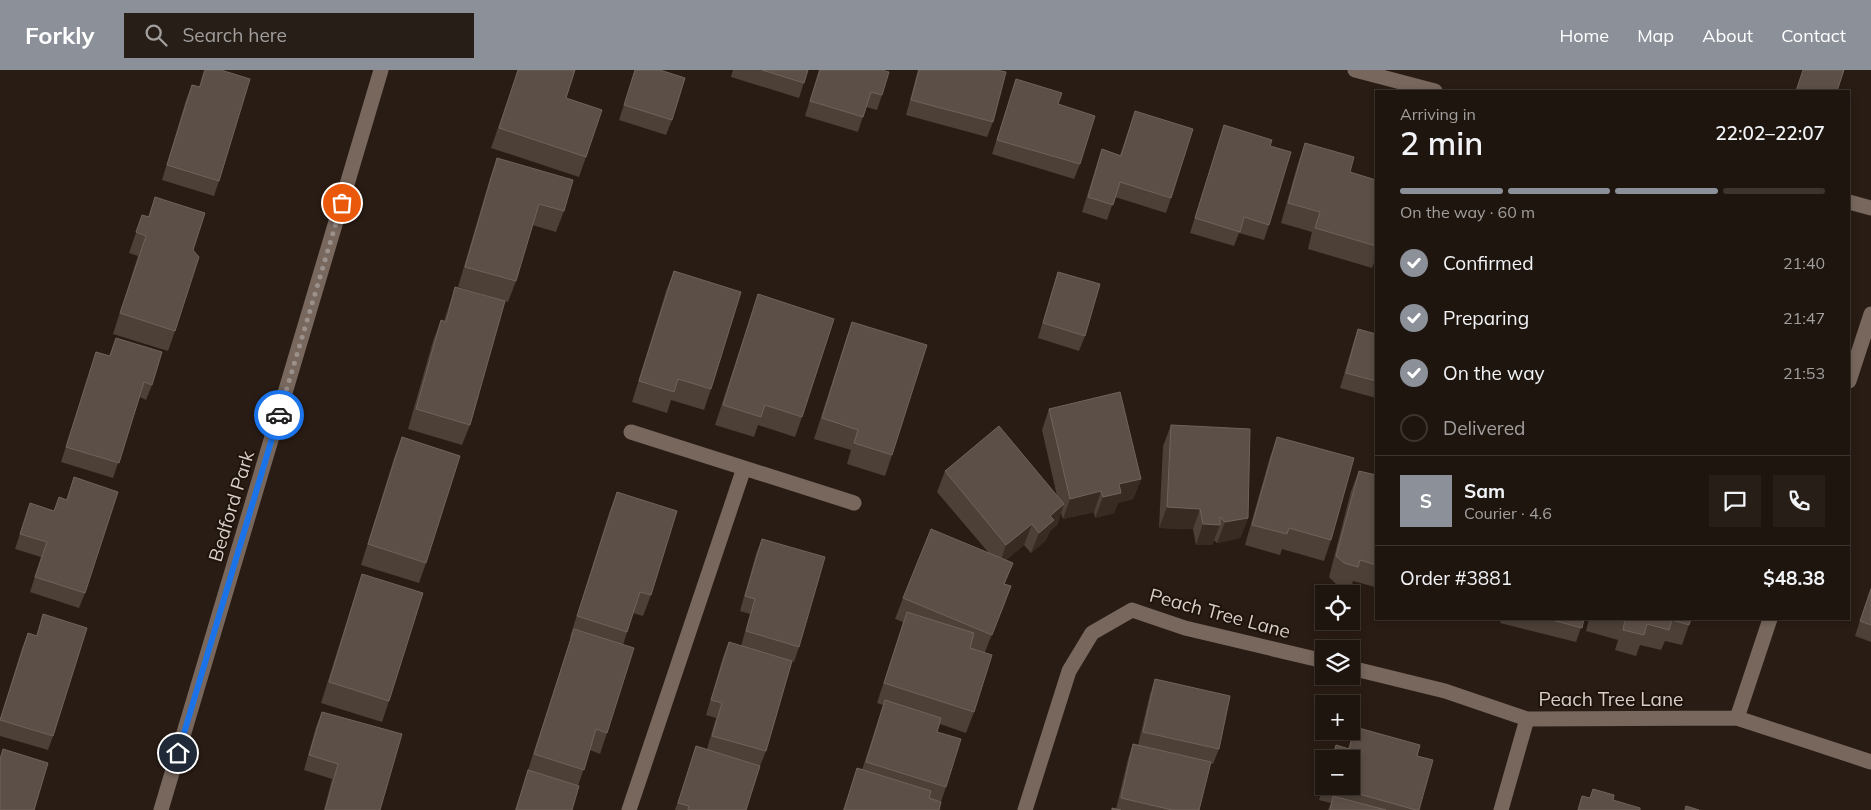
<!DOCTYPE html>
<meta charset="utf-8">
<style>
:root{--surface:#1f150f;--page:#271e18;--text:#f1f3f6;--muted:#a19f9e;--line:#3c342f;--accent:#8c9099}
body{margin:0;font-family:Mulish,sans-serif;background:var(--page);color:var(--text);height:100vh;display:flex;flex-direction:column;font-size:19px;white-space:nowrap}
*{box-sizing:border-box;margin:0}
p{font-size:16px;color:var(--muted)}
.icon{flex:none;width:28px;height:28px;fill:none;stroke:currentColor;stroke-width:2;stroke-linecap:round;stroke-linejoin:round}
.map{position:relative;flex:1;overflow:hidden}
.side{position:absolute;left:1375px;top:20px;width:475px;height:530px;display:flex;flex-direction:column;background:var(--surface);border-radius:0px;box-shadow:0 2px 8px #0003,0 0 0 1px var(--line)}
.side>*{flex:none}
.tools{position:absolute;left:1315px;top:515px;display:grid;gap:10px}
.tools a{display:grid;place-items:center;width:45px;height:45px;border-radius:0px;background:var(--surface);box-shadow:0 2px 8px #0003,0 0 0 1px var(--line);font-size:25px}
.pin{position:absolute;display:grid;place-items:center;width:42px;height:42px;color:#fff;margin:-21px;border:2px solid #fff;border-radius:50%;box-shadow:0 1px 5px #0007}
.courier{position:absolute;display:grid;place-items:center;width:50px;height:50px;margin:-25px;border:4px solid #1a73e8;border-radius:50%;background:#fff;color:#222;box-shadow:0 1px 6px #0007}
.headline em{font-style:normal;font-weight:600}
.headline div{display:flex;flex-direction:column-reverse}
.headline{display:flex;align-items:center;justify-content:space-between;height:85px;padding:0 25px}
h1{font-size:32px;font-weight:600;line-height:38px}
.bar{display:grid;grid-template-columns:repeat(4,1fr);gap:8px 5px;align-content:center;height:60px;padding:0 25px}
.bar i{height:6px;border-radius:4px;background:var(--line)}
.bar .current{background:var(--accent)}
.bar p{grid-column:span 4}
.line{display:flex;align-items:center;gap:12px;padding:0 25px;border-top:1px solid var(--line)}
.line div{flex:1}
.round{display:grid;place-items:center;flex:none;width:52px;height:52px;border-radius:0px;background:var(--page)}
ol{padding:0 25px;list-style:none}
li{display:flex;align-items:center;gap:15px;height:55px}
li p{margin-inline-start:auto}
li .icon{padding:5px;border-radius:50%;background:var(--accent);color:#fff;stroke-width:4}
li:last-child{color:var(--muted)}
li i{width:28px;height:28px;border:2px solid var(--line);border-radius:50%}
header{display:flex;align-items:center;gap:30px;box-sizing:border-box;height:70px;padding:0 25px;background:var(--accent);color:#fff}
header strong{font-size:24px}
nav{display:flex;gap:28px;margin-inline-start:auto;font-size:18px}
.search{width:350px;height:45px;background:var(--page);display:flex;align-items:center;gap:12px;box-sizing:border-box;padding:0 18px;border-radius:0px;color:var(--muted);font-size:19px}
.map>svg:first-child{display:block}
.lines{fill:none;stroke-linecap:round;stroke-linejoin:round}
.service{stroke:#77675d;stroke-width:15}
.minor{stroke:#77675d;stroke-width:15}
.wall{fill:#4c4037}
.shaded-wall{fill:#382b22}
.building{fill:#5c4f47;stroke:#6f635b}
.done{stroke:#9b908a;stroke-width:5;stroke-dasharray:0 9}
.route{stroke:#1a73e8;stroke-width:6}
.labels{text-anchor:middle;stroke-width:4;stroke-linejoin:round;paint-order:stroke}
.street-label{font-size:19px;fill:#d8cfca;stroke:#1f130b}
</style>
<header>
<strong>Forkly</strong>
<div class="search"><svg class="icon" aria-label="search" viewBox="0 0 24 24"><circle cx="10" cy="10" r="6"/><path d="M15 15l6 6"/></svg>Search here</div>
<nav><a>Home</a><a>Map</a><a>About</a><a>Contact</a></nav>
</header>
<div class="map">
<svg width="1871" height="740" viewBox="0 0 1871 740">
<rect width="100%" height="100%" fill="#291c14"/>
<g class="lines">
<path class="service" d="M631,362L854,433
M629,740L744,398"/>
<path class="minor" d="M1355,0L1435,21
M1849,132L1871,138
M1849,311L1871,244
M1351,598L1445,621L1527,649L1737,648L1871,692
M1737,648L1770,549
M161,740L381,0
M1025,740L1069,601L1092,563L1132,540L1185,558L1324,591
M1501,740L1527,649"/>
</g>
<path class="wall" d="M204,0L219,111L214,126L162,110L186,30L192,15L199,17Z
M518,0H575L566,28L586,87L579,107L491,78Z
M635,0L672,50L666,65L619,50Z
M733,0H808L799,28L731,7Z
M819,0H882V25L877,40L866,37L858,62L805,46Z
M918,0H997L993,52L987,67L906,45Z
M1016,9L1058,34L1080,94L1074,109L992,84L1011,24Z
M1135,41L1171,128L1166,143L1115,127L1107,150L1082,142L1097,94L1102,79L1120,85Z
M1224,55L1270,76L1269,155L1264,170L1239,163L1234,176L1190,163L1219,70Z
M1305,73L1350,102L1376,110V187L1372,198L1308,179L1312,162L1281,153L1298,93Z
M497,88L564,141L556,162L532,155L516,211L508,232L458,217L490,108Z
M155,127L193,180L175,261L168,281L113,264L138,186L129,183L142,145L148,147Z
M674,201L711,319L704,340L671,330L667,343L632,332L666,221Z
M1058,202L1085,266L1079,281L1038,268L1053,217Z
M455,217L470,355L462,375L408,359L433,271L441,250L444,251Z
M758,224L802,347L795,367L758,355L754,367L715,355L751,245Z
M852,252L892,385L885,406L847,394L851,380L814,369L845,272Z
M1358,259L1376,264V328L1340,318L1353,274Z
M116,268L152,315L146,330L140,327L113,408L61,392L96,282L109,286Z
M1049,339L1141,409L1133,429L1118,433L1114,443L1095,448L1094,442L1063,449L1061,443L1057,455L1050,461L1046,470L1031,483L1024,475L1006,490L1005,514L1011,516L985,582L974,642L966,663L940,654L937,662L946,717L941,732L939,740H843L857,698L862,700L883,635L877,633L903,552L895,549L903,528L988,482L937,422L945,401L1057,426L1042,360Z
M1171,355L1248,448L1240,468L1217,473L1214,470L1212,475H1196L1193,459L1159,458L1163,376Z
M402,367L426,493L419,513L361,495L394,388Z
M1277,367L1331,470L1324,491L1282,479L1280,485L1245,475L1270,387Z
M1359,401L1376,405V513L1375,517L1353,511L1351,518L1336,514L1329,507L1351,421Z
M74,407L85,523L79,538L30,522L41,487L15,479L30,433L54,441L66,430Z
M617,422L651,525L643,546L633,543L623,575L607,663L600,684L590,680L578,716L572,740H515L571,567H570L609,443Z
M762,469L799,577L794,592L792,591L766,681L760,696L746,740H675L696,676L707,679L716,648L706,645L723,587L729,572L741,576L750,544L740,541L756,484Z
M362,504L389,631L382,652L321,633L355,525Z
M1871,517V572L1855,566Z
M43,544L53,666L48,680L0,666V649L22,578L28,563L36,566Z
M1501,549H1584L1576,572L1500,553Z
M1589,549H1691L1682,575L1665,571L1661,580L1640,575L1636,586L1615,580L1618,570L1586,561Z
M1155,609L1219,679L1213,694L1210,693L1199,740H1112L1116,739L1128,689L1133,674L1138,675L1150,624Z
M322,642L380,740H324L332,709L304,700L316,657Z
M1355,657L1417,686L1419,740H1328L1331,733L1319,730L1324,714V716H1351V689H1331L1336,675L1348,679Z"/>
<path class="shaded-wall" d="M1141,409L1133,429L1118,433L1114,443L1095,448L1103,427L1119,414Z
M1101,421L1094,442L1063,449L1070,429Z
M1064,434L1057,455L1050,461L1046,470L1031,483L1039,463L1050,446Z
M1167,437L1200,439L1193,459L1159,458Z
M1248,448L1240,468L1217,473L1225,452Z
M1032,454L1024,475L999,496L1006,475Z
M1203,454L1220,455L1212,475H1196Z
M1011,516L1004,537L984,585L992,565Z"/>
<path class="building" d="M205,0H221L250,9L219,111L167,95L192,15L200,17Z
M518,0H575L566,28L602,40L586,87L499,58Z
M635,0H660L685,8L672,50L624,35Z
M762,0H808L804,13Z
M820,0H882L889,2L882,25L871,22L863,47L810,31Z
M919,0H997L1006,2L993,52L911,30Z
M1803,0H1844L1837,21H1796Z
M1016,9L1062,23L1058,34L1095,46L1080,94L997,70Z
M1135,41L1193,59L1171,128L1120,112L1113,135L1088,127L1102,79L1121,86Z
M1224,55L1272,70L1270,76L1291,82L1269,155L1244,147L1240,162L1195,148Z
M1305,73L1354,87L1350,102L1376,110V176L1315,158L1320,142L1288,133Z
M497,88L573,110L564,141L539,134L516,211L465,197Z
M155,127L205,143L193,180L199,187L175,261L120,243L146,166L136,162L142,145L149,147Z
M674,201L741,222L711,319L678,309L674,322L639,311Z
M1058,202L1100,214L1085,266L1043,253Z
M455,217L505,231L470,355L416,339L441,250L446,252Z
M758,224L834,249L802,347L765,335L761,347L723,335Z
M852,252L927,275L892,385L854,373L858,360L822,348Z
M1358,259L1376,264V311L1346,303Z
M116,268L162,282L152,315L144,312L119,393L66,377L96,282L110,286Z
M1120,322L1141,409L1119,414L1121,423L1103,427L1101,421L1070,429L1049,339Z
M1171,355L1250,359L1248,448L1225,452L1220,447V455L1203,454L1200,439L1167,437Z
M999,356L1064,434L1050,446L1054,450L1039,463L1032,454L1006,475L945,401Z
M402,367L460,386L426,493L368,474Z
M1277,367L1354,388L1331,470L1289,458L1287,464L1252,455Z
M1359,401L1376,405V495L1360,490L1358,497L1344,493L1336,486Z
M74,407L118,422L85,523L35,507L47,472L20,464L30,433L54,441L59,427L67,430Z
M617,422L677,441L651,525L640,522L627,562L577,546Z
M931,459L1013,493L1004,514L1011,516L992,565L903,528Z
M762,469L825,487L799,577L746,561L755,529L745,526Z
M362,504L423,523L389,631L329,612Z
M1871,519V555L1860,551Z
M907,542L974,563L970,578L992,585L974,642L884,613Z
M43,544L87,558L53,666L0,650L28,563L37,566Z
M1548,549H1584L1582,558Z
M1623,549H1691L1689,555L1672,550L1669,560L1647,554L1644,565L1623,560L1625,549Z
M574,559L634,578L607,663L596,659L584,700L534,684Z
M729,572L792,591L766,681L712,666L722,633L711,630Z
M1155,609L1230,626L1219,679L1143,662Z
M885,630L941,648L937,662L961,669L946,717L866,692Z
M322,642L402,664L380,740H325L338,694L309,685Z
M1355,657L1420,675L1417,686L1433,690L1419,740H1416L1330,716H1351V689H1332L1336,675L1349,679Z
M1133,674L1211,692L1199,740H1172L1121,728Z
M696,676L760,696L746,740H688L689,736L678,733Z
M3,679L48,693L34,740H0V689Z
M857,698L931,721L929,728L941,732L939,740H844Z
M528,700L579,716L572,740H516Z
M1593,719L1614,725L1613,730L1640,738V740H1578L1582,726L1590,728Z
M1333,726L1386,740H1330Z
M1686,736L1699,740H1685Z
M1112,738L1121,740H1112Z"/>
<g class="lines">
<path class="done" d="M279,345L342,133"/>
<path class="route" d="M178,683L279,345"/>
</g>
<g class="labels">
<g class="street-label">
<text transform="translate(231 436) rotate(-73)" y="7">Bedford Park</text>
<text transform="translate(1220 543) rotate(15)" y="7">Peach Tree Lane</text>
<text x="1611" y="636">Peach Tree Lane</text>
</g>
</g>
</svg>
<div class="tools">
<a><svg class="icon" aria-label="locate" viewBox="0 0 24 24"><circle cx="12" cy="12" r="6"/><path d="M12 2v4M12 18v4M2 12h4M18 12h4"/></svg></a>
<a><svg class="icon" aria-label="layers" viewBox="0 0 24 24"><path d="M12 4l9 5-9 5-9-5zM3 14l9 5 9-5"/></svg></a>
<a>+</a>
<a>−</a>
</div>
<div class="pin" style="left:342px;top:133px;background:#ea580c"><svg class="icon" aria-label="bag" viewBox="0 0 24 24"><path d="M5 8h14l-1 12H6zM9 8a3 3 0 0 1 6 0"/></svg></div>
<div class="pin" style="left:178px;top:683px;background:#1f2937"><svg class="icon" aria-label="home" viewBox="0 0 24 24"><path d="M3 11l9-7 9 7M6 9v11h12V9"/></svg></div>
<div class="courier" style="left:279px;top:345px"><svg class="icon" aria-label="car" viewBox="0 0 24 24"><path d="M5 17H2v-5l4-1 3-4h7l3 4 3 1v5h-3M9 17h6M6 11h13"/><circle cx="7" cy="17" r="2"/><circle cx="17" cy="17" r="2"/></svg></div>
<section class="side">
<div class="headline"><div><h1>2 min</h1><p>Arriving in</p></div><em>22:02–22:07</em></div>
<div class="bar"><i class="current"></i><i class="current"></i><i class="current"></i><i></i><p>On the way · 60 m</p></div>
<ol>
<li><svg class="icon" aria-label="check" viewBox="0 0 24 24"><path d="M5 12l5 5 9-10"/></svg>Confirmed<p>21:40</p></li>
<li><svg class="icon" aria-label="check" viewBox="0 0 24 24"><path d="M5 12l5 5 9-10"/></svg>Preparing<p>21:47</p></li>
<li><svg class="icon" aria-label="check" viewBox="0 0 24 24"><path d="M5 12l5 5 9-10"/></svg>On the way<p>21:53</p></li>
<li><i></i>Delivered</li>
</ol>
<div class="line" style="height:90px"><b class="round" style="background:var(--accent);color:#fff">S</b><div><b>Sam</b><p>Courier · 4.6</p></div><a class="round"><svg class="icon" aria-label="chat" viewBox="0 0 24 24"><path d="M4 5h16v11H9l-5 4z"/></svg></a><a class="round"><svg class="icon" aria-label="phone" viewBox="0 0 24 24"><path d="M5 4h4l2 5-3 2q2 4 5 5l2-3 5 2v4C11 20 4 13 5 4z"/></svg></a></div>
<div class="line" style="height:65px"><div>Order #3881</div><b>$48.38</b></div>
</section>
</div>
